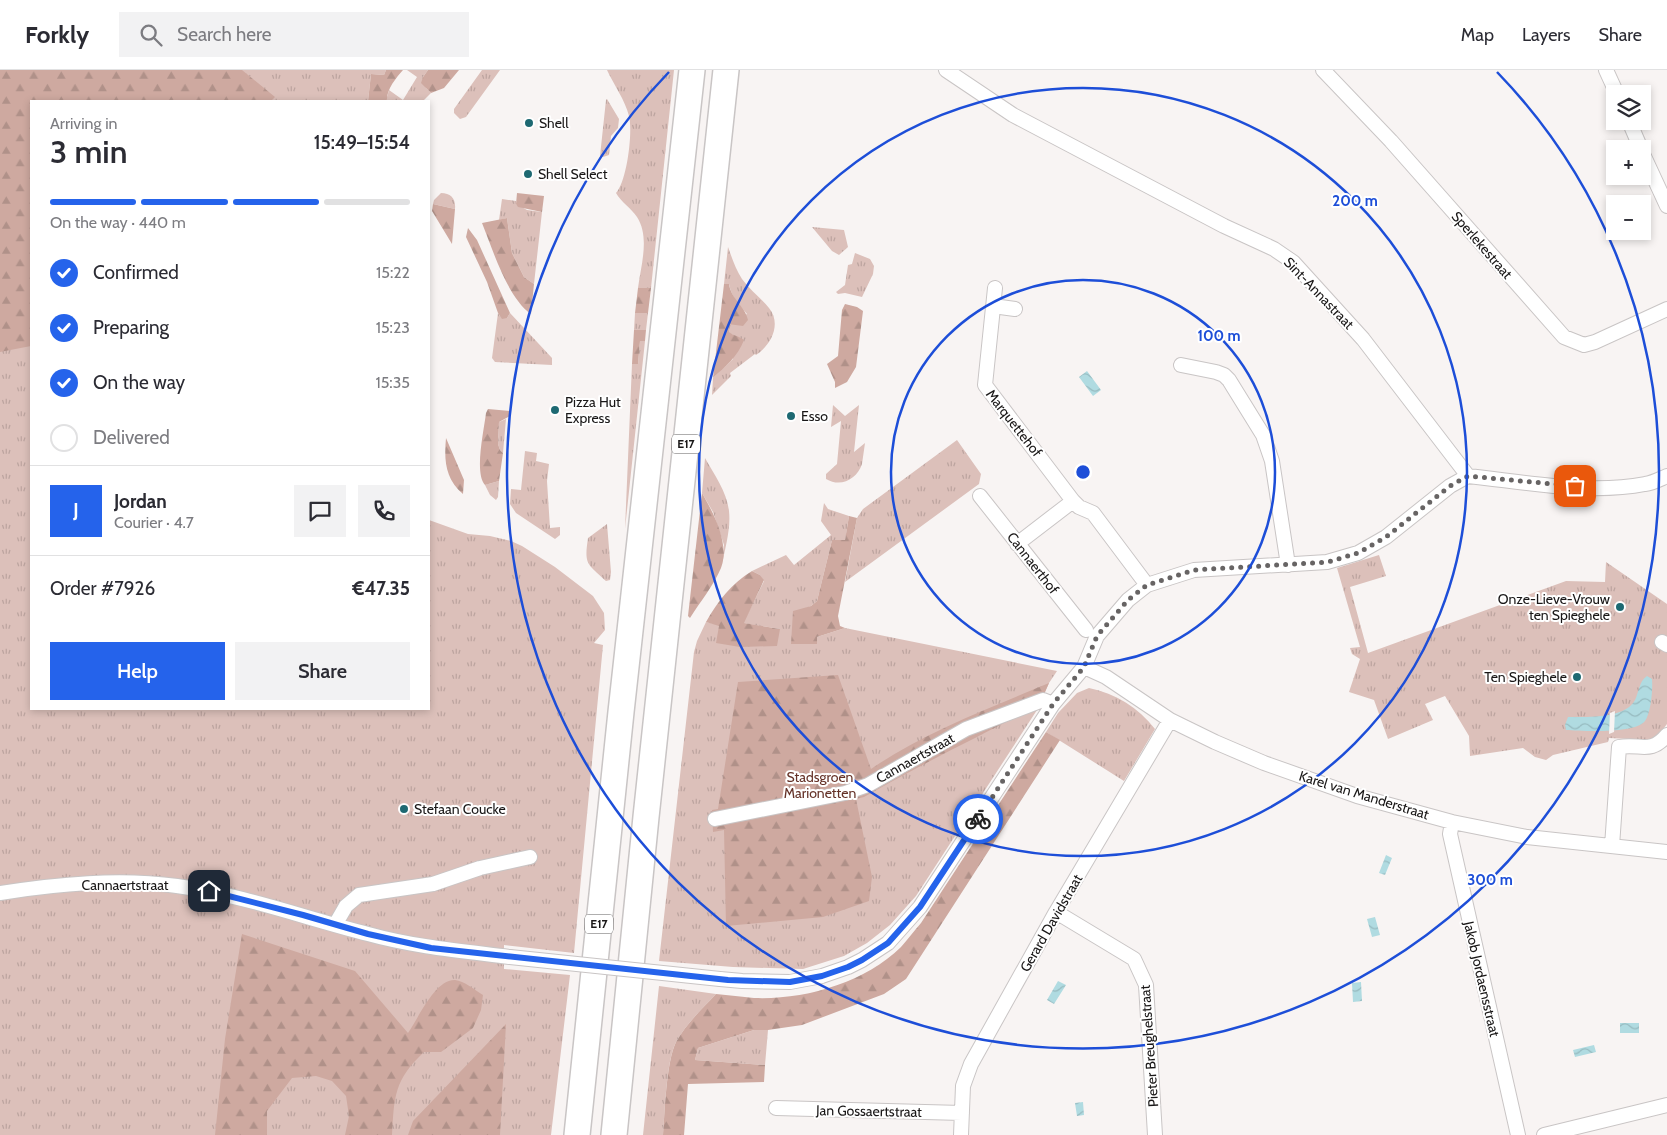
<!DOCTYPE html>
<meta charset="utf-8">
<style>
:root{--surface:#fff;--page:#f2f2f3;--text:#2b2b33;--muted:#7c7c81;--line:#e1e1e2;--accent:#2563eb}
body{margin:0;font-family:Cabin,sans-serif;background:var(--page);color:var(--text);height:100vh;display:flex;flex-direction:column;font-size:19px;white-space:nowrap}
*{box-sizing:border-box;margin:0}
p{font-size:16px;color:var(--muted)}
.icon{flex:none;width:28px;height:28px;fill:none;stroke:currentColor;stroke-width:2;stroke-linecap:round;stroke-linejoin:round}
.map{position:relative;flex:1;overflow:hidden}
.side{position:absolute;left:30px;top:30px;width:400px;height:610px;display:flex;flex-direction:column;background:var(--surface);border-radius:0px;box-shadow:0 2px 8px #0003}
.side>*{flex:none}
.buttons{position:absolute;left:1606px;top:15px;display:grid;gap:10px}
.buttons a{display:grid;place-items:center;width:45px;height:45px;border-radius:0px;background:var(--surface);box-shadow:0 2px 8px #0003;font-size:25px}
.pin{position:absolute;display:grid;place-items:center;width:42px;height:42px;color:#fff;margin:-21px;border-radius:10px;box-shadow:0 2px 8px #0006}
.courier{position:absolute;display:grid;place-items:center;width:50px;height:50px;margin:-25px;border:4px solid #2563eb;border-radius:50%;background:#fff;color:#222;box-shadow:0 1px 6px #0007}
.summary em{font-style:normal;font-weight:600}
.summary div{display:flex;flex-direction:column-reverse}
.summary{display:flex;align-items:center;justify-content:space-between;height:85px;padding:0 20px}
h1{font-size:32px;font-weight:600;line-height:38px}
.bar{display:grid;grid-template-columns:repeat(4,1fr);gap:8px 5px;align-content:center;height:60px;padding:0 20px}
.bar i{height:6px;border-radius:4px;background:var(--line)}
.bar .active{background:var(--accent)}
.bar p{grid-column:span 4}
.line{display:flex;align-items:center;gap:12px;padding:0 20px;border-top:1px solid var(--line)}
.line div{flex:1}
.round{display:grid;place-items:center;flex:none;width:52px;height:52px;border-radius:0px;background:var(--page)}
ol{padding:0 20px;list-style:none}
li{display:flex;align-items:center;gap:15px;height:55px}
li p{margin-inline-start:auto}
li .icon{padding:5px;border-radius:50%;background:var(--accent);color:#fff;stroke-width:4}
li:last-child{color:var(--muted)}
li i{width:28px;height:28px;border:2px solid var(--line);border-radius:50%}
.primary-button{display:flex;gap:10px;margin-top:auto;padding:10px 20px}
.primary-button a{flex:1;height:58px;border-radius:0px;background:var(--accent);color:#fff;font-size:20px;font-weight:600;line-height:58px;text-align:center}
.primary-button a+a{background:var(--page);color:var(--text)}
header{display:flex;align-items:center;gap:30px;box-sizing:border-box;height:70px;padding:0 25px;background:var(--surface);border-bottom:1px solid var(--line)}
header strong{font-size:24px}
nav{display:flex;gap:28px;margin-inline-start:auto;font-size:18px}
.search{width:350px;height:45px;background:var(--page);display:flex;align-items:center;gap:12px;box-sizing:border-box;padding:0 18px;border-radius:0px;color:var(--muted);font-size:19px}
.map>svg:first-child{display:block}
.grass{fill:url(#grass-tufts)}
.forest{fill:url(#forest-firs)}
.water{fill:url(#water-waves)}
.pier{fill:#f8f4f3}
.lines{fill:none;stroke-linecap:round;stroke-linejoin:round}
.minor-casing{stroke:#c9c5c5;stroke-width:16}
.motorway-casing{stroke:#c9c5c5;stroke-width:28}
.minor{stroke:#fff;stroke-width:14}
.motorway{stroke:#fff;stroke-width:25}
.minor-bridge-casing{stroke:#c9c5c5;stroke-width:16;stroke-linecap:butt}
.minor-bridge{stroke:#fff;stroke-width:14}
.done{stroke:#676464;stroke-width:5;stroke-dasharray:0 9}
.route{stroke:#2563eb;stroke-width:6}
.ring{fill:none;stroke:#1d4ed8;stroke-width:2.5}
.poi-dot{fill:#1e6972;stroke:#fff;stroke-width:2}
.labels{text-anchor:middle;stroke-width:4;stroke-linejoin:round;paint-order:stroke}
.shield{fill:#fff;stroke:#5e5d5d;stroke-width:1}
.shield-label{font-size:12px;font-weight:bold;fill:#191717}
.poi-label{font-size:14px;fill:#191717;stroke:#fff;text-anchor:start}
.street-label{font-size:14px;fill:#191717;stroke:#fff}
.park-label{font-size:14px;fill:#653228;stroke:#fff}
.centre{fill:#1d4ed8;stroke:#fff;stroke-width:2.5}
.ring-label{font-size:15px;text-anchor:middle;font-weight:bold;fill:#1d4ed8;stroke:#fff;stroke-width:4;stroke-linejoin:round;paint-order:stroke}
</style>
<header>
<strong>Forkly</strong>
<div class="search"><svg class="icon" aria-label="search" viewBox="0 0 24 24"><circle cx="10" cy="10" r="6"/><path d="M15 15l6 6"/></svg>Search here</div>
<nav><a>Map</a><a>Layers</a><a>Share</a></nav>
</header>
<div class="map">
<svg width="1667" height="1065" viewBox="0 0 1667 1065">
<defs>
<pattern id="grass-tufts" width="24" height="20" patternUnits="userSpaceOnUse" patternTransform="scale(1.25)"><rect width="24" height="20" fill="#dcc0ba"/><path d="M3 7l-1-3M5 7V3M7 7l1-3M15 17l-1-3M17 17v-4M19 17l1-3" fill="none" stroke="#bca49f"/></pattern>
<pattern id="forest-firs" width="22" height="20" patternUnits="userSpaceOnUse" patternTransform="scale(1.25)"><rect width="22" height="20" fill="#cea9a0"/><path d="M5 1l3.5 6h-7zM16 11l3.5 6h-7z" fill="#b09189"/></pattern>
<pattern id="water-waves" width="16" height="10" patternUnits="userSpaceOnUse" patternTransform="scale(1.25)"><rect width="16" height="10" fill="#b0dbe1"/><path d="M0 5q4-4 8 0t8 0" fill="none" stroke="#97bbc0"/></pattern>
</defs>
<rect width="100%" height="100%" fill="#f8f4f3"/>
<path class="grass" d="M0,0H386L384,5L371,4L368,31H31V639H429V450L468,464L490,466L511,471L522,476L555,497L593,526L604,543L605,560L594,573L603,575L574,883L504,875V899L570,905L551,1065H0Z
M407,0H428L423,7L426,18L431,23L423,31H387V27L389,20L403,30L417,7Z
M482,0H500L466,47L460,49L454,43V39Z
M607,0H674L651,218H638C641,195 650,167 637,147C631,138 621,132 616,123C627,111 633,62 629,46C625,30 614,15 607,0Z
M607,29L619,49L618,58L611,66L609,85L603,87L600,86L606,30Z
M441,123C451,123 456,129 455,139L433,134L434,130Z
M502,129L516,131V134L527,140L542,142L534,214L524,207L512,183L507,148L499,150Z
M812,157L844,160L848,177L839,185L832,181Z
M728,177C732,188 736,200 742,209C750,220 761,228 769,238C782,254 771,275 756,285L755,284L730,303L731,306L712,325L713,308L733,289V265L728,262V254L747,244C739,235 731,226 729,214H724Z
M855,183L870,189L874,196L873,204L862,227L845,223L838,224L836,222L845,215L848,195L852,194Z
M498,243L500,246L507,248L510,243L552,288V295L495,292L492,288Z
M635,243H648L646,260H634Z
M640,270L645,271L625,459L632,294H638Z
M833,335L845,346L859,335L854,382L865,373C864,380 863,387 862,394C857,409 841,418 826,409V404L837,394L841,351L831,357Z
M506,349L503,383L500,380L498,374L499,352Z
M957,370L981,404L979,414L845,512L857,448L863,439Z
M525,381L537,383L536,391L549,394L547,411L550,458L560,457V465L555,469L516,443L510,434L511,419L521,420Z
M705,388C714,404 727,422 729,441C731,459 725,478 722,495L724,475L713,442L702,423Z
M499,411L498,427L496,430L490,425L485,415Z
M824,433L828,439L849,446L845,471L832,470L817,531L811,536L804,539L817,567L845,558L1057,601L1049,613L1037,640L916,826L890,855L867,873L844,886L803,899L733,897L659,891L694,582L697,571L706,552L720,555L717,573L780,559L743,553L764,511L760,505L752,501L786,485L794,495L831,465L821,451Z
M607,454L611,502L610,510L606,511C587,493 584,495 588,468Z
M1379,485L1386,506L1350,517L1368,583L1566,511L1605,512L1606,492L1667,534V654L1657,667L1650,670L1609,668L1608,672L1553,685L1546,690L1535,687L1523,678L1470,686L1469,666L1445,626L1425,634L1433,650L1388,669L1374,630L1349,622L1360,589L1352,584L1350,578L1360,577L1337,498Z
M1089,618C1116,624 1138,637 1155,659L1124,711L1046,662L1058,643L1077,623Z
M659,916L716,924C702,939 686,954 676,972C666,992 665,1041 663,1065H643Z
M754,960H768L765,995L695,990L698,978Z"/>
<path class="forest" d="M0,0H242L275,27L271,31H31V276L0,282Z
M386,0H403C396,8 386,20 387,31H368L371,4L384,5Z
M428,0H459L444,18L431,23L421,13L423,7Z
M517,123L544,126L542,142L518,137L516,134Z
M433,134L455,139L452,174L432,141Z
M507,148L512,183L524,207L534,214L531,244C507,227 493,180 482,153Z
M468,158L477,170L510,243L507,248L502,249L498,243L487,212L466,167Z
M724,214H729C731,229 745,236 748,250L743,256L728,254L729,262C734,266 739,266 744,270C738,286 725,297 713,308Z
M638,218H651L648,243H635Z
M845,234L857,237L863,241L856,297L847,312L835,318V312L827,294L838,286L842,240Z
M634,260H646L645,271H640L638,294H632Z
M488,339L511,341L510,346L499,352L498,374L500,380L503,383L499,411L485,415C474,403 484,360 486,343Z
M446,368L464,410L463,424C445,409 444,390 446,368Z
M702,423C714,444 730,474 721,498C714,515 700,532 690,548L688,546Z
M849,446L857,448L838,546L840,556L845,558L817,567V574H791L793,541L811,536L817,531L832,470H845Z
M752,501L760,505L764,510L744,553L780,559L777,576L740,577L716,573L719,556L706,552C718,531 731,514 752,501Z
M838,605L871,699C924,662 990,638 1049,613L1037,640C1016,646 996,657 977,667C939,686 901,706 864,727L856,729L872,807L869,831L823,847L726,856L724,760L713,762L712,740L718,739L738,612Z
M1046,662L1060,670L906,909L884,924L802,955L768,960H754L698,978L695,990L765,995L764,1012L688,1014L684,1065H663C665,1041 666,993 676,972C686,954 702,939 716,924C729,925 742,927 754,928C805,930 864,913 901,877C908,869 914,861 921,853Z
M242,864L355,901L408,963C418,949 435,909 455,910C464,911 475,920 483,925L481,940L473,958L441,982H424C394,1010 394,1027 392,1065H345L349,1046L346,1026L332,1011L316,1006L292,1008L267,1041V1065H215L225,969Z
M506,954L500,1065H408L413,1051Z"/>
<path class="water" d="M1087,301L1101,320L1093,326L1079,307Z
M1647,606L1652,609C1653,618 1651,643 1645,651C1635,664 1583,661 1566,660L1565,655L1568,647C1586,647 1625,649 1635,630C1639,622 1639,611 1647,606Z
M1386,785L1392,788L1385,805L1379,803Z
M1375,847L1380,865L1372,867L1367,849Z
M1058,911L1066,915L1054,934L1047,930Z
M1361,912L1362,931L1353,932L1352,913Z
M1620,953H1639V963H1620Z
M1594,975L1596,982L1575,987L1573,980Z
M1083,1032L1084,1045L1077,1046L1075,1033Z"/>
<path class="pier" d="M1615,641L1614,662L1609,664L1610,643Z"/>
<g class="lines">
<g class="minor-casing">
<path id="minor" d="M946,0L1013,45L1224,156L1274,179L1293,192L1363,269L1468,406C1525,412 1589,425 1645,414C1653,413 1660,409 1667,406
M1323,0L1391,71L1564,267L1584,275L1595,272L1667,239
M1606,0L1617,24
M1629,51L1641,79
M1642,82L1667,136
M995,218L985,315L1073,431
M993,236L1015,239
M1181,295L1216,302L1224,305L1229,310L1263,365L1272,391L1288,495
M980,426L1086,560
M1017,474L1073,431L1079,437L1093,443L1147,515
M1662,572L1667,575
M1084,597L1106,607L1170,650L1215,672L1264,693L1357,726L1452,752L1527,767L1667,782
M715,749L845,723L868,715L966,659L1043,630L1053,634
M1452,752L1450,764L1518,1065
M1612,776L1619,677C1641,673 1650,685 1667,665
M0,823C58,814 119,808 177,816C243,825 305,848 368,864C415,877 462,881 510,887
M1056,842L1134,889L1146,915L1155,1065
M335,855L346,836L359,825L433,814L480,798L530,787
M720,909L742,911L790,912L822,906L848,897L862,890L888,873L920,837L1053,634L1084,597L1097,566L1128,530L1147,515L1194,500L1327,492L1358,483L1386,467L1450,416L1468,406
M776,1038L962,1043
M961,1065L963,1016L971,994L1056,842L1170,650
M1544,1065L1667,1035"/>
</g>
<g class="motorway-casing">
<path id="motorway" d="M577,1065L621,642L692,0
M614,1065L646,747L726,0"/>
</g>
<use href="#minor" class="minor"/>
<use href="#motorway" class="motorway"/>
<g class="minor-bridge-casing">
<path id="minor-bridge" d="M510,887L720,909"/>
</g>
<use href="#minor-bridge" class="minor-bridge"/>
</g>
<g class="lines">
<path class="done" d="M978,749L1053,634L1084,597L1097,566L1128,530L1147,515L1194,500L1328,492L1358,483L1386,467L1450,416L1468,406L1575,416"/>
<path class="route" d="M209,821L303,845L368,864L431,878L728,910L790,912L822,906L848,897L862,890L888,873L920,837L978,749"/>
</g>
<g class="ring">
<circle cx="1083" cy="402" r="192"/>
<circle cx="1083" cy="402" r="384"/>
<path d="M1497 2A576 576 0 1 1 669 2"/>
</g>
<g class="poi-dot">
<circle cx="529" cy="53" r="5"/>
<circle cx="528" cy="104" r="5"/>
<circle cx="555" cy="340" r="5"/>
<circle cx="791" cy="346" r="5"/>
<circle cx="1620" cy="537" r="5"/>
<circle cx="1577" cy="607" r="5"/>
<circle cx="404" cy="739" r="5"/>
</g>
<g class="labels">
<g class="shield">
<rect x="672" y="364.5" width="28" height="19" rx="4"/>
<rect x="585" y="844.5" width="28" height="19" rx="4"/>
</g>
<g class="shield-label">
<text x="686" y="378">E17</text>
<text x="599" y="858">E17</text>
</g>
<g class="poi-label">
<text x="539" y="58">Shell</text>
<text x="538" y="109">Shell Select</text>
<text x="565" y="337">Pizza Hut<tspan x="565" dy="16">Express</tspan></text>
<text x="801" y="351">Esso</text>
<text x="1610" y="534" text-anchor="end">Onze-Lieve-Vrouw<tspan x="1610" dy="16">ten Spieghele</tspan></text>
<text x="1567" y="612" text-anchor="end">Ten Spieghele</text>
<text x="414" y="744">Stefaan Coucke</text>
</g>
<g class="street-label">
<text transform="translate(1482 175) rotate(49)" y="5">Sperlekestraat</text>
<text transform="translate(1319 223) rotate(46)" y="5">Sint-Annastraat</text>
<text transform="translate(1014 353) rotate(52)" y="5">Marquettehof</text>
<text transform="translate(1033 493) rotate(52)" y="5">Cannaerthof</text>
<text transform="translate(915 688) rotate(-29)" y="5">Cannaertstraat</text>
<text transform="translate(1364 725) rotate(17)" y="5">Karel van Manderstraat</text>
<text x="125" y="820">Cannaertstraat</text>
<text transform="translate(1051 853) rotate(-60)" y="5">Gerard Davidstraat</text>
<text transform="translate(1482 909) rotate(77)" y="5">Jakob Jordaensstraat</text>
<text transform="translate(1149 976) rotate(-94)" y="5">Pieter Breughelstraat</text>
<text transform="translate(869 1041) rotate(1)" y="5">Jan Gossaertstraat</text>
</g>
<g class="park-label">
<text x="820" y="712">Stadsgroen<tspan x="820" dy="16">Marionetten</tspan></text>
</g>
</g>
<circle cx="1083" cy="402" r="8" class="centre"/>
<g class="ring-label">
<text x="1355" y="136">200 m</text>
<text x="1219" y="271">100 m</text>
<text x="1490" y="815">300 m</text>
</g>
</svg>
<div class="buttons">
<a><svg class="icon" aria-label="layers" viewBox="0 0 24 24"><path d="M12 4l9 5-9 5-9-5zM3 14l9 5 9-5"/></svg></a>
<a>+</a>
<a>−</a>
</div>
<div class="pin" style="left:1575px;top:416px;background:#ea580c"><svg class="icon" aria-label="bag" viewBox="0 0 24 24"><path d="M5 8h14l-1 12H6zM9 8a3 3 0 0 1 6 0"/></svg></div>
<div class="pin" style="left:209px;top:821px;background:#1f2937"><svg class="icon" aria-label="home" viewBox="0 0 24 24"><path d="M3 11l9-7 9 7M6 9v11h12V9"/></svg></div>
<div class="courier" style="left:978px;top:749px"><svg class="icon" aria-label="bike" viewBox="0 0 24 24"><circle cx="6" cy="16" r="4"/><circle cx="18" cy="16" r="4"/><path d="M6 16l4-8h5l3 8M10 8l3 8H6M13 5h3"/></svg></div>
<section class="side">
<div class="summary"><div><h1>3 min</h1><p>Arriving in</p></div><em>15:49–15:54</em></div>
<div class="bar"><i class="active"></i><i class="active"></i><i class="active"></i><i></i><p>On the way · 440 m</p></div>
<ol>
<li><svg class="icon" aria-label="check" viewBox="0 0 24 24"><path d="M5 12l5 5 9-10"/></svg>Confirmed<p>15:22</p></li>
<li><svg class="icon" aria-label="check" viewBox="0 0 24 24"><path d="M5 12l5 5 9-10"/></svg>Preparing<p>15:23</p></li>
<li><svg class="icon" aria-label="check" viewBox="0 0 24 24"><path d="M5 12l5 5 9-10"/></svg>On the way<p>15:35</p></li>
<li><i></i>Delivered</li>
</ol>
<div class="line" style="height:90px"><b class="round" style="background:var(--accent);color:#fff">J</b><div><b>Jordan</b><p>Courier · 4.7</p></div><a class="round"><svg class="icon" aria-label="chat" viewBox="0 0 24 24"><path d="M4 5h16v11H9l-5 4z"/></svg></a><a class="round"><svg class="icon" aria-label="phone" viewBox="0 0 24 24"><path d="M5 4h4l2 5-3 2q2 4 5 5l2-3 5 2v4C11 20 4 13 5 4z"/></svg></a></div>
<div class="line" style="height:65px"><div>Order #7926</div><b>€47.35</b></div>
<div class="primary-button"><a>Help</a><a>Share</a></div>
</section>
</div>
